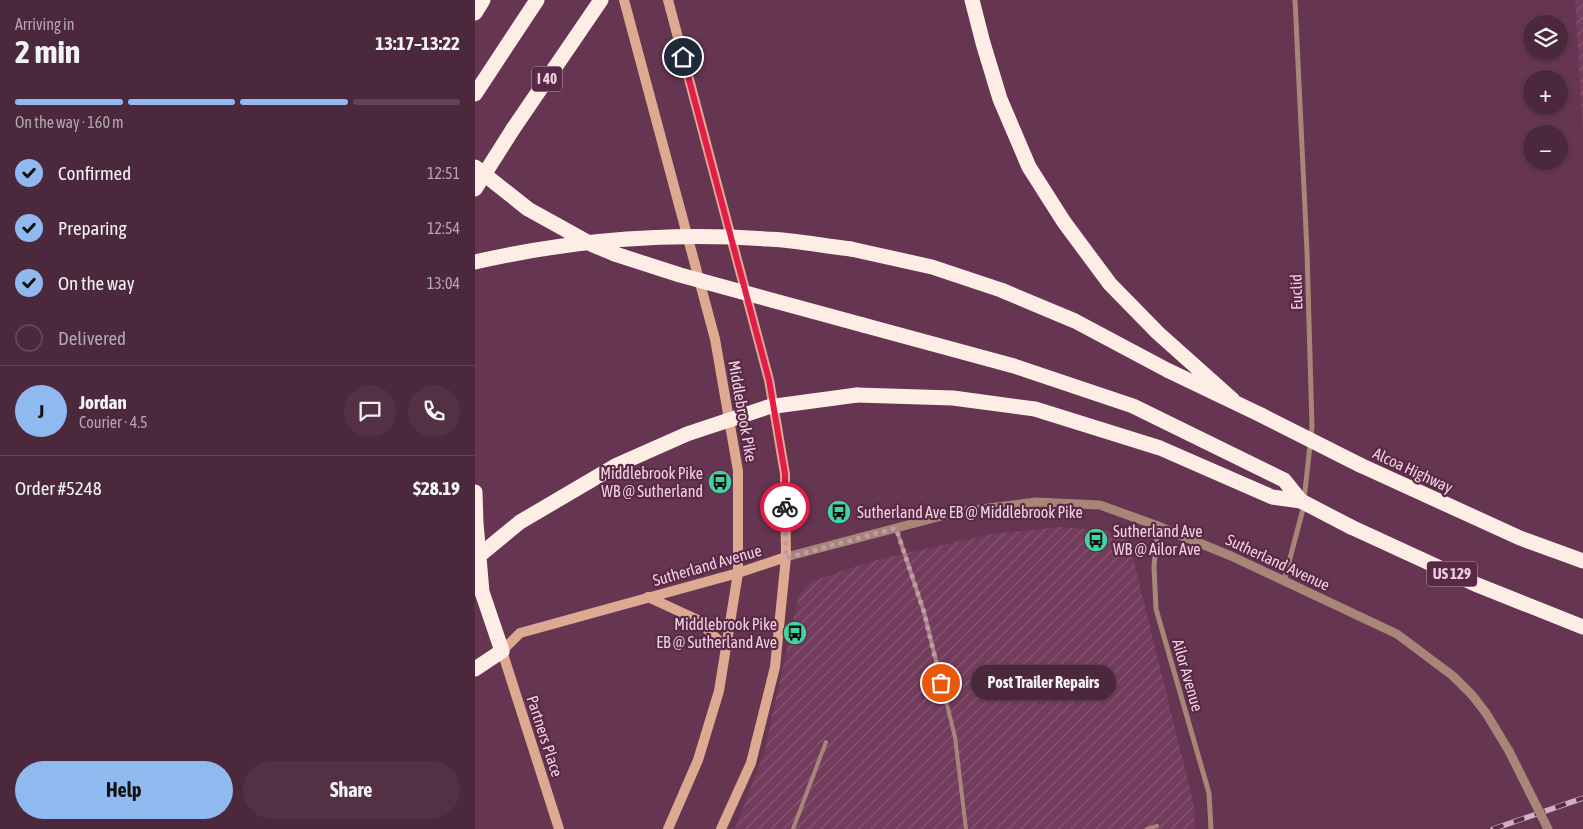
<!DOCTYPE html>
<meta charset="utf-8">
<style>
:root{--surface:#4c283d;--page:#533044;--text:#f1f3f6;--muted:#b2a6b0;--line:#634457;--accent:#90b9f0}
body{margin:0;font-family:"Asap Condensed",sans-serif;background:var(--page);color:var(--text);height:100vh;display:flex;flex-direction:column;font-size:19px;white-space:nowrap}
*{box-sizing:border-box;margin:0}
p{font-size:16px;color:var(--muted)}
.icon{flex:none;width:28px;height:28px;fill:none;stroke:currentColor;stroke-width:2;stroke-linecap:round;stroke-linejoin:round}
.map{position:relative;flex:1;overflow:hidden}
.drawer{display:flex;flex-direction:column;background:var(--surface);width:475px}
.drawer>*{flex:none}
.buttons{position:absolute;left:1048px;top:15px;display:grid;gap:10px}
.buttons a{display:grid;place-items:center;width:45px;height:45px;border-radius:50%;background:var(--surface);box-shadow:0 1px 4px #0004,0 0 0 1px var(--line);font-size:25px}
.pin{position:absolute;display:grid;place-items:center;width:42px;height:42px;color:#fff;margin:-21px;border:2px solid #fff;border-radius:50%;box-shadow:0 1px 5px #0007}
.courier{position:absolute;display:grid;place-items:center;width:50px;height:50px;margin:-25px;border:4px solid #e11d48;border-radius:50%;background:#fff;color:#222;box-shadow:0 1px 6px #0007}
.bubble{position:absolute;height:35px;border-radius:18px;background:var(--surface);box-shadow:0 1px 4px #0004,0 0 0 1px var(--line);font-size:16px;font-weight:700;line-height:35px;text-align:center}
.headline em{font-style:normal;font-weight:700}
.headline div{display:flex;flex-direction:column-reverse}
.headline{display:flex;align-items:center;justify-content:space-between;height:85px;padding:0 15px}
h1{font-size:32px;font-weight:700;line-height:38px}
.bar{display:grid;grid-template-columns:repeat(4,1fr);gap:8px 5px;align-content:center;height:60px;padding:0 15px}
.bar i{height:6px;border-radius:4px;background:var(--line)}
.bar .current{background:var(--accent)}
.bar p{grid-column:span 4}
.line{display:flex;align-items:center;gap:12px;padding:0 15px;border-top:1px solid var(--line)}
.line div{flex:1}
.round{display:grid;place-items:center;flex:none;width:52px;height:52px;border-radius:26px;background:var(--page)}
ol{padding:0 15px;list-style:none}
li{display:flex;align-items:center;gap:15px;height:55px}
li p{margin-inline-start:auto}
li .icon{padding:5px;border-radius:50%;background:var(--accent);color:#111;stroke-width:4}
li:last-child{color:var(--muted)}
li i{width:28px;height:28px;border:2px solid var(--line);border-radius:50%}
.button{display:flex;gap:10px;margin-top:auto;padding:10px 15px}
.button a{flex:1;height:58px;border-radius:30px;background:var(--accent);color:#111;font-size:20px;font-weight:700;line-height:58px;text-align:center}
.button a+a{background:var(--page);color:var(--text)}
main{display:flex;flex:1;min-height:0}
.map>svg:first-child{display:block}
.industrial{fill:url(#industrial-furrows)}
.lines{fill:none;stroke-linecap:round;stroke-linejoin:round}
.service{stroke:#a88677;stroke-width:4}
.minor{stroke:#a88677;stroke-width:5}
.tertiary{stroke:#a88677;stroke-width:9}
.secondary{stroke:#dea991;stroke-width:10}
.motorway{stroke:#fdede5;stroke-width:15}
.rail-casing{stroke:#d1aec1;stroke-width:5.5}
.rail{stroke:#592a46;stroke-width:4;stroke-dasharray:11;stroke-linecap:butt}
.tertiary-bridge{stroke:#a88677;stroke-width:9}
.motorway-bridge{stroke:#fdede5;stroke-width:15}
.done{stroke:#bf9aaf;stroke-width:5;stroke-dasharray:0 9}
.route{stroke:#e11d48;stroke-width:6}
.labels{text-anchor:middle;stroke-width:4.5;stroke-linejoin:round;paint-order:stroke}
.shield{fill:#592a46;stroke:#c39fb2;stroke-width:1}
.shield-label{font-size:15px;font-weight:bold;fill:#f0d1e1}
.street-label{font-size:16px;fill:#f0d1e1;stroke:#592a46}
.poi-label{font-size:16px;fill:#f0d1e1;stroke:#592a46;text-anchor:end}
</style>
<main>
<section class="drawer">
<div class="headline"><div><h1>2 min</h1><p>Arriving in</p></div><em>13:17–13:22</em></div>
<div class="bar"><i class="current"></i><i class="current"></i><i class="current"></i><i></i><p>On the way · 160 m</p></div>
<ol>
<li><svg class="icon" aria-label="check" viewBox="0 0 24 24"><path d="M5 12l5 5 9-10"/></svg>Confirmed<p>12:51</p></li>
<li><svg class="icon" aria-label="check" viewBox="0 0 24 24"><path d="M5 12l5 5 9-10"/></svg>Preparing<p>12:54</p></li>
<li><svg class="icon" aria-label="check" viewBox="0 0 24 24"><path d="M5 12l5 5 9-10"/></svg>On the way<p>13:04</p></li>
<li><i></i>Delivered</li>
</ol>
<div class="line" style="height:90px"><b class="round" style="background:var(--accent);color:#111">J</b><div><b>Jordan</b><p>Courier · 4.5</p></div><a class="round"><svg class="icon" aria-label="chat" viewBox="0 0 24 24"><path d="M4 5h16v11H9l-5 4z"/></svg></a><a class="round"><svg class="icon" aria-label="phone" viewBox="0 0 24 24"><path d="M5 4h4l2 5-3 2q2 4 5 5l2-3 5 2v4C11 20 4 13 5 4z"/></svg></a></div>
<div class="line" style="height:65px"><div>Order #5248</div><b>$28.19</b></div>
<div class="button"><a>Help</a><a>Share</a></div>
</section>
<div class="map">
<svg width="1108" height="829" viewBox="0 0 1108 829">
<defs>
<pattern id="industrial-furrows" width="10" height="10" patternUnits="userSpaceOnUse" patternTransform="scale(1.25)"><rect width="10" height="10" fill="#733c5c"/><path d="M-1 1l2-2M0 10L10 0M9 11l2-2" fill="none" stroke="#875773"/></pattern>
</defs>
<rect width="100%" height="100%" fill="#653551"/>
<path class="industrial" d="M1100,0H1108V132Z
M586,527L632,531L654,541L719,806L720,829H260L289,753L324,595L337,581L397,561L516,534Z"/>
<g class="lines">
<path class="service" d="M421,528L449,612L480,737L491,829
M318,829L351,742
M672,829L682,826"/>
<path class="minor" d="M683,526L679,566L681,609L734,793L736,829
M809,581L828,509L837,427L832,251L820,0"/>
<path class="tertiary" d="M311,557L482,512L561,502L625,505L683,526L756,556L922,634L978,676L997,695L1011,713L1034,751"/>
<path class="secondary" d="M149,0L240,339L263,471V573L244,691L223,760L193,829
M193,0L294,380L310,474L311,557L300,667L276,763L246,829
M173,597L223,620L251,648
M84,829L27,651L45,633L263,573L311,557"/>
<path class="motorway" d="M497,0L508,43L525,99L554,167L589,222L635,284L683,333L758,400
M0,13L8,0
M0,94L62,0
M38,129L126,0
M0,167L53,209L118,245L140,254
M376,249L457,267L526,290L600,321L692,370L786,415
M388,325L539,366L658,406L809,480L826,501
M382,395L478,398L560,409L685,448L797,497L826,501
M885,465L1045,538L1108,561
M0,492L1,523L7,592L27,651L0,669
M876,527L1000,584L1108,627"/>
<g class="rail-casing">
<path id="rail" d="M1018,829L1108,798"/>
</g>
<use href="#rail" class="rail"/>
<path class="tertiary-bridge" d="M1034,751L1073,829"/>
<path class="motorway-bridge" d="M0,189L38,129
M140,254L205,275L388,325
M0,262C96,240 194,232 292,239C320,240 348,246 376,249
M786,415L885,465
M826,501L876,527
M0,559L45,522L142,465L212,434L293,407L382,395"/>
</g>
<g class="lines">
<path class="done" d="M310,507L311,558L421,528L449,612L466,683"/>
<path class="route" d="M208,57L294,380L310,474V507"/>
</g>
<defs>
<g id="bus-disc" transform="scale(1.25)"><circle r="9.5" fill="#41d4a1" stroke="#592a46"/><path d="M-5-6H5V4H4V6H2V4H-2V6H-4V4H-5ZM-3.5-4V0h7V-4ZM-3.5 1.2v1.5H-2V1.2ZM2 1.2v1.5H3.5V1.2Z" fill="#111"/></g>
</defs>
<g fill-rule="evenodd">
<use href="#bus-disc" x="245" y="482"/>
<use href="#bus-disc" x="364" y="512"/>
<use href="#bus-disc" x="621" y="540"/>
<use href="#bus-disc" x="320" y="633"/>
</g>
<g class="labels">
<g class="shield">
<rect x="57" y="66.5" width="30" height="25" rx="4"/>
<rect x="952" y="561.5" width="50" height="25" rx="4"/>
</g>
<g class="shield-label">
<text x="72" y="84">I 40</text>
<text x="977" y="579">US 129</text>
</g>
<g class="street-label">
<text transform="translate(821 292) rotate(-92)" y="6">Euclid</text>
<text transform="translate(268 411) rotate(80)" y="6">Middlebrook Pike</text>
<text transform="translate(938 470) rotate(25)" y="6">Alcoa Highway</text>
<text transform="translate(803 562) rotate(25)" y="6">Sutherland Avenue</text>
<text transform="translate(232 565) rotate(-16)" y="6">Sutherland Avenue</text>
<text transform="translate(713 675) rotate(74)" y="6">Ailor Avenue</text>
<text transform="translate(70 736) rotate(72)" y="6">Partners Place</text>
</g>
<g class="poi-label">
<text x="228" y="479">Middlebrook Pike<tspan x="228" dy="18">WB @ Sutherland</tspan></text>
<text x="382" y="518" text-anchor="start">Sutherland Ave EB @ Middlebrook Pike</text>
<text x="638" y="537" text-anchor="start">Sutherland Ave<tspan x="638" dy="18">WB @ Ailor Ave</tspan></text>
<text x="302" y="630">Middlebrook Pike<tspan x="302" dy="18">EB @ Sutherland Ave</tspan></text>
</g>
</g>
</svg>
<div class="buttons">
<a><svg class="icon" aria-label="layers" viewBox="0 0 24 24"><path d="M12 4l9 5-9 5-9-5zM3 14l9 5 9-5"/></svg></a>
<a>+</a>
<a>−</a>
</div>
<div class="pin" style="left:466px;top:683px;background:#ea580c"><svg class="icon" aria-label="bag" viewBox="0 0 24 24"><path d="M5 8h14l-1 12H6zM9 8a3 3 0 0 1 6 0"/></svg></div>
<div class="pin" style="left:208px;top:57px;background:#1f2937"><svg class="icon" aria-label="home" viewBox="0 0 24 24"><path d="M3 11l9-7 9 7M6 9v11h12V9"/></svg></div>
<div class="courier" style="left:310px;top:507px"><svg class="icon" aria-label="bike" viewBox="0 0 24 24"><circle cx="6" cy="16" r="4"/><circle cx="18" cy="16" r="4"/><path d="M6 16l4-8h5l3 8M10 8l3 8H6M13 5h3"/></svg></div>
<div class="bubble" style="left:496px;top:665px;width:145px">Post Trailer Repairs</div>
</div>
</main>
